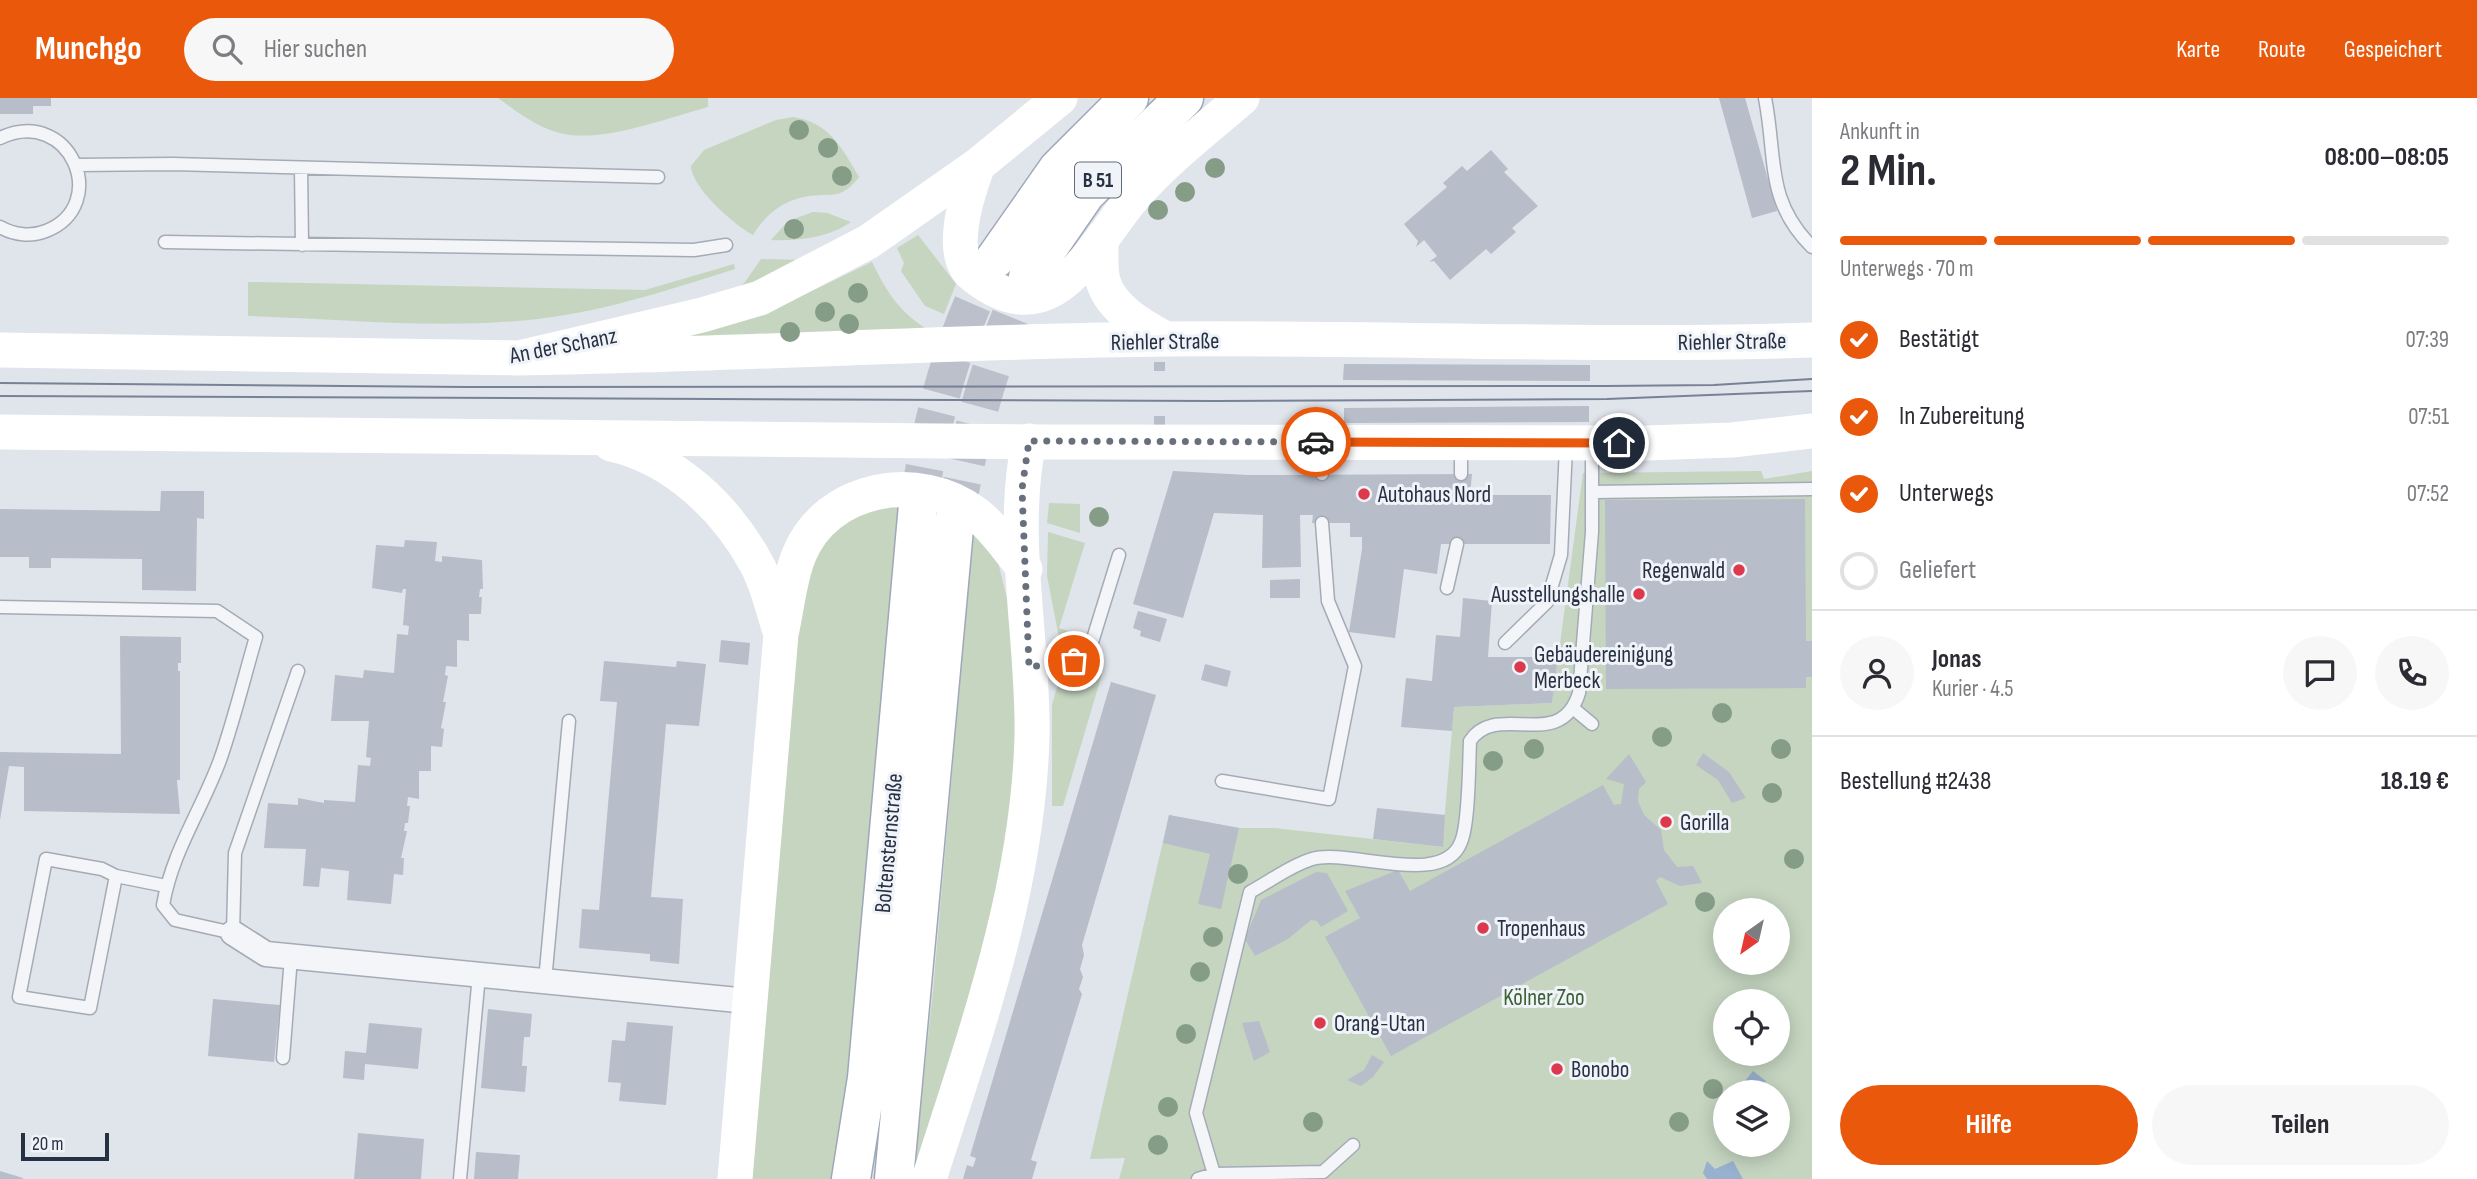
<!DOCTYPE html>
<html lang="de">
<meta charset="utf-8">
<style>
:root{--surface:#fff;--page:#f7f7f7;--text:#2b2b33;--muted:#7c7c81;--line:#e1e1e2;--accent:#ea580c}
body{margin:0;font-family:"Sofia Sans Condensed",sans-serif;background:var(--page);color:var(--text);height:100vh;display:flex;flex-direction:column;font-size:26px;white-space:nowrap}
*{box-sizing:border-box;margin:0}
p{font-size:23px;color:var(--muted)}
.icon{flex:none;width:38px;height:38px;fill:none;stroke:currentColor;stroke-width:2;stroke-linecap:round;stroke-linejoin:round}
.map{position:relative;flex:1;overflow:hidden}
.panel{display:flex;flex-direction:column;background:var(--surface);width:665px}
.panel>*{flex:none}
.needle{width:46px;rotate:214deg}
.controls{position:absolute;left:1713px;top:800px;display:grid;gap:14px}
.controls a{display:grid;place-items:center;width:77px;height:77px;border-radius:50%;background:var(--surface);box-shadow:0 4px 18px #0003;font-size:35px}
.scale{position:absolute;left:21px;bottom:18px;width:88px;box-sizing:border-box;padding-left:7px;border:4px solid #273144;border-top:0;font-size:19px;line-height:24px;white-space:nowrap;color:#273144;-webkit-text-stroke:5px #f0f3f8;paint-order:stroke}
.pin{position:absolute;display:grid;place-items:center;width:60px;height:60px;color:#fff;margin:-30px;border:4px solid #fff;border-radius:50%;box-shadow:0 2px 7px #0007}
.courier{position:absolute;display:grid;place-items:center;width:70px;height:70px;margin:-35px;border:5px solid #ea580c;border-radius:50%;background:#fff;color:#222;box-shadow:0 2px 9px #0007}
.overview em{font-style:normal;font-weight:700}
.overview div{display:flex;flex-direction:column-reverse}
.overview{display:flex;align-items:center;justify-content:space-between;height:119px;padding:0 28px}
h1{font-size:46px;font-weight:700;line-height:52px}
.bar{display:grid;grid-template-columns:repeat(4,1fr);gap:10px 7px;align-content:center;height:84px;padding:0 28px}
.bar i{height:9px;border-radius:5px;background:var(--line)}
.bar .on{background:var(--accent)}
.bar p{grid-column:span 4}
.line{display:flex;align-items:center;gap:18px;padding:0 28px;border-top:2px solid var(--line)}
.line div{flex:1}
.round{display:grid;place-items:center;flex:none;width:74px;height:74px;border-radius:37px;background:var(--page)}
ol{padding:0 28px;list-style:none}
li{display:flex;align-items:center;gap:21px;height:77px}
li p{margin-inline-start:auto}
li .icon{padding:7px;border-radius:50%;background:var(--accent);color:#fff;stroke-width:4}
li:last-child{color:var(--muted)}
li i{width:38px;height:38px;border:4px solid var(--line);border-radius:50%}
.action{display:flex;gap:14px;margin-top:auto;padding:14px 28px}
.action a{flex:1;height:80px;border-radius:42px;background:var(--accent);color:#fff;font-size:28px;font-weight:700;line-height:80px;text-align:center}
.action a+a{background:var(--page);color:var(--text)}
header{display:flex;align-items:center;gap:42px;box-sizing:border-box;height:98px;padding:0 35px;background:var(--accent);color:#fff}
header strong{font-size:33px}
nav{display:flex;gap:38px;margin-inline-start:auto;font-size:24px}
.search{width:490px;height:63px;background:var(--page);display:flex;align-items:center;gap:18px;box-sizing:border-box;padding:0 24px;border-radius:38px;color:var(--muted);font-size:26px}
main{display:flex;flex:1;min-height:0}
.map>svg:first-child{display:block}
.green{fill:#c5d5c0;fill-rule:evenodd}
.water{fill:#98b1ce}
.building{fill:#b7bdc9}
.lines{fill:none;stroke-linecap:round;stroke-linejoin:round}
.primary-tunnel{stroke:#bbc0ca;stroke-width:38;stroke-dasharray:38 19;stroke-linecap:butt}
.service-casing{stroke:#a5abb6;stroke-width:15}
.minor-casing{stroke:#a5abb6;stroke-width:27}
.primary-casing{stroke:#9ea8b8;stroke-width:41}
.service{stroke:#f3f5f8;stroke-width:12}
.minor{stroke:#f3f5f8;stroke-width:24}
.secondary{stroke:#fff;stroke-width:35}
.primary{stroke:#fff;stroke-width:38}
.tram{stroke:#788296;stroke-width:2}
.tree{fill:#859c86}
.done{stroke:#68707e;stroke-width:7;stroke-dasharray:0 12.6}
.route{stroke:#ea580c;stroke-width:9}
.poi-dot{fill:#dc394d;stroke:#f0f3f8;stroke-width:2.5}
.labels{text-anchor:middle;stroke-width:6;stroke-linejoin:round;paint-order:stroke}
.shield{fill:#f0f3f8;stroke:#636b7a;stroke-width:2}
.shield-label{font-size:21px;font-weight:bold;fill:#273144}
.street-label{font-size:23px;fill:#273144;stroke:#f0f3f8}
.poi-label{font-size:23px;fill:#273144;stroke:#f0f3f8;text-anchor:start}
.park-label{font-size:23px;fill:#3a6133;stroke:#f0f3f8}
</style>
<header>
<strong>Munchgo</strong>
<div class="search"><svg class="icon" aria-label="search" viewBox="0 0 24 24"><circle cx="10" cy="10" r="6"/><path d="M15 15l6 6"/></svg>Hier suchen</div>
<nav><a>Karte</a><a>Route</a><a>Gespeichert</a></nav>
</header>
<main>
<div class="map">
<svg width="1812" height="1081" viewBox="0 0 1812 1081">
<rect width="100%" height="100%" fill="#e0e4eb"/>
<path class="green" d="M498,0H708V9C667,20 606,44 564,36C539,31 519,15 498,0Z
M793,19C829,24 842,50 859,79C839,106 827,92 800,100C778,106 765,118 753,137C734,127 691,89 691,68L704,52L776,22Z
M813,114L827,115L851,124C828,140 798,143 771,142L788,123Z
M918,137L956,186L944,216L925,208L901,173L904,165L897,150Z
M761,161L802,162L731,196L745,184Z
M872,164C889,199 902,217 936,237L691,243V238L791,203Z
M734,166L735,171C681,188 627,206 571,216C466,235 354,221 248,218V184L645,192Z
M1761,373L1764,381L1812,373V1081H1119L1125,1060L1090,1061L1169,717L1239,730H1275L1442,749L1454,609L1552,605L1583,375ZM1726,812H1778V864H1726ZM1726,903H1778V956H1726ZM1726,994H1778V1046H1726Z
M1049,405L1080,406V435L1047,425Z
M900,406L848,977L834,1081H751L800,501C810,465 827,428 861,412C872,407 888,408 900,406Z
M1048,434L1085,445L1059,530L1080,537L1071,553L1062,555L1047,478Z
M973,435L997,460L1012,521L1019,605L1006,782L920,1081L914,1068L933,893Z
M1083,572H1098L1102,576L1063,708H1052V607L1060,579Z"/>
<path class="water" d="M1753,973L1766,983L1762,994H1736Z
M1707,1063L1715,1071L1733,1063L1743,1081H1707L1703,1075Z"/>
<path class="building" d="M0,0H51V8H33V16H0Z
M1719,0H1745L1777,113L1752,120Z
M1491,52L1508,71L1504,74L1538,108L1512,130L1516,134L1491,156L1486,151L1450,182L1434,163L1429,164L1437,158L1424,142L1416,149L1418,143L1404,126L1447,89L1443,85L1462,68L1467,73Z
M1154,264H1165V273H1154Z
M1344,266L1590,267V283L1343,282Z
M1589,308V324L1344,325V310Z
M1154,318H1165V327H1154Z
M1173,373L1248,377L1472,376L1470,397H1551L1550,446H1441L1437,476L1404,471L1395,540L1349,534L1362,451V439H1350V425H1312L1313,417H1300L1301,469L1262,470L1263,417L1214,415L1183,520L1133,506Z
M161,393H204V421L197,420L196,493L142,492V461L51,460V470H29V459H0V411L160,413Z
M1805,401L1806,543H1812V579H1806V590L1606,591L1605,402Z
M405,442L437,444L435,463L442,464V458L482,462L483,491H480L479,499H482L481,516H469V543L457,542V569L446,568L445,577L448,578L443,604H446L441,630L444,631L442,649L431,648V673H419V701L408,699L407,708H410L408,725H405L404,733H407L401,760H404L403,777L394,776L391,806L347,802L349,773L321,770L319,789L303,788L306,751L264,750L268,705L298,707V700L324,705V702L355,704L358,667L370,668L371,660L366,659L369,623H331L335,577L363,580L364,572L394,575L397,536L408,537L409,528L403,527L406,491H403L402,495L372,490L376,447L404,449Z
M1300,481V500H1270V482Z
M1463,500L1492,503L1488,559H1558L1552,605L1454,609L1452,633L1401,629L1406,580L1432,583L1436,537L1460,539Z
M1138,513L1167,521L1160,544L1140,538L1141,533L1133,530Z
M120,538L181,539V565H178V573H180V682H177L180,716L24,713V669L9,668L0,722V654L121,656Z
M721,542L750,545L748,567L719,564Z
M604,563L676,569L677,563L706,566L699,628L666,626L651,799L683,801L679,866L650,863V856L579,850L582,811L599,812L608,707L617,604L600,603Z
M1205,566L1231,573L1227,589L1201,582Z
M1111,584L1156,597L1082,847L1084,857L1080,871L1083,879L1079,891L1082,896L1031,1062L1037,1064L1032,1081H963L967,1067L973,1069L976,1060L970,1058Z
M1703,655L1729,674L1746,700L1732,705L1718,682L1696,667Z
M1629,656L1646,684L1639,691L1638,703L1644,717L1661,732L1664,752L1677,769L1693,768L1702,785L1680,788L1660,779L1656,783L1668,806L1391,958L1325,839L1360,820L1345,793L1398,772L1410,793L1603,687L1614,707L1621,706L1624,686L1606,681Z
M1377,710L1445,717L1443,749L1373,741Z
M1169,717L1239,730L1221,811L1198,806L1210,756L1163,745Z
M1316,774L1327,775L1348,813L1321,829L1317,823L1311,822L1288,841L1255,858L1245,841L1261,802Z
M213,901L280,907L274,964L208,958Z
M488,911L532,916L530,939H524L522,968H527L525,994L481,990Z
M1259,923L1270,954L1254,963L1242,925Z
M627,924L673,928L666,1007L619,1003L621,985L608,984L612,942L625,943Z
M369,925L422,930L418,971L365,966L364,982L343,980L345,953L366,955Z
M1372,957L1384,964L1373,979L1361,988L1347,982L1364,972Z
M358,1035L424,1041L421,1081H354Z
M476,1054L520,1057L518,1081H474Z
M0,1073L23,1080V1081H0Z"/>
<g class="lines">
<path class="primary-tunnel" d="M918,407C932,322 952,237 995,161
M955,420C970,336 991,256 1028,179"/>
<g class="service-casing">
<path id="service" d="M1765,0C1777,61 1765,102 1812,149
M0,40C70,7 112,107 46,133C31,139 14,137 0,129
M76,67L173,66L658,79
M301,70L302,147
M165,144L694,152L726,147
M1322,348V376
M1461,348V376
M1592,349V394
M1447,490L1457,446
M0,509L217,513L256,539C244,580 234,622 220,662C202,711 172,754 163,807L175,822L233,835L235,755L298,573
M1505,545L1547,504L1561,457L1566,349
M1033,569L1058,567L1088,557L1119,457
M1574,611L1592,626
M1222,683L1329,701L1355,568L1328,503L1322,425
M116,778L102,771L46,761L19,899L90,910L116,778L166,788
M545,883L569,623
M283,960L291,859
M1214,1076L1196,1015L1250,794C1269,784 1291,767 1312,761C1349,750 1443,791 1461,744C1469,726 1469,666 1470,643C1497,602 1560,656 1579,595L1592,434V394L1812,391
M460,1081L479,877
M1198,1081L1214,1076L1323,1074L1353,1047"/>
</g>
<g class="minor-casing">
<path id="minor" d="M233,835L266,856L748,903"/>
</g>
<g class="primary-casing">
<path id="primary" d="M995,161L1058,71L1129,0
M1028,179L1086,95L1184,0
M851,1081L867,980L918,407
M894,1081L955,420"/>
</g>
<use href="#service" class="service"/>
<use href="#minor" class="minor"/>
<path class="secondary" d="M978,67C968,94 946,156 974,178C1055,242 1092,146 1136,96C1168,60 1206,31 1242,0
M1101,145C1101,157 1100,172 1103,183C1111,211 1143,229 1166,241
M0,252L519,260L702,217L760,200L868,144L978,67L1060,0
M519,260C735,257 952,243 1168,241C1383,239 1597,249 1812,242
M0,334L1048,344L1647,345L1732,342L1812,333
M611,346C674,360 726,410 756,465C768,486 773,513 781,536
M735,1081L781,536C787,511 789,481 799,457C827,388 919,373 975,415C994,429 1009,453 1025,471
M929,1081C975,937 1028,791 1032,639C1034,541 1009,440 1029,343"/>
<use href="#primary" class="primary"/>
<path class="tram" d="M0,285L467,289L1606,288L1714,287L1812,281
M0,298L1215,303L1607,301L1812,293"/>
</g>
<g class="tree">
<circle cx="799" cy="32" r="10"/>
<circle cx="828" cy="50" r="10"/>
<circle cx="1215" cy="70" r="10"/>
<circle cx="842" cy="78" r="10"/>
<circle cx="1185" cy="94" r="10"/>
<circle cx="1158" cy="112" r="10"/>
<circle cx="794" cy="131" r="10"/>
<circle cx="858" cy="195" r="10"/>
<circle cx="825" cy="214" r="10"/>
<circle cx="849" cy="226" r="10"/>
<circle cx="790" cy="234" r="10"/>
<circle cx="1099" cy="419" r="10"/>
<circle cx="1722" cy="615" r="10"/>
<circle cx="1662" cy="639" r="10"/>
<circle cx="1534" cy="651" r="10"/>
<circle cx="1781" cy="651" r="10"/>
<circle cx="1493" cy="663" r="10"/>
<circle cx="1772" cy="695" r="10"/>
<circle cx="1794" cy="761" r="10"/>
<circle cx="1238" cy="776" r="10"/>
<circle cx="1705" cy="804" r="10"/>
<circle cx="1213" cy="839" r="10"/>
<circle cx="1200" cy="874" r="10"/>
<circle cx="1186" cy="936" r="10"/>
<circle cx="1713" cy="991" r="10"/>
<circle cx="1168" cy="1009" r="10"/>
<circle cx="1313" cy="1024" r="10"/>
<circle cx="1679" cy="1024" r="10"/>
<circle cx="1158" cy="1047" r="10"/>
</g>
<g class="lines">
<path class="done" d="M1074,563L1029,569L1022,391L1029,343L1316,344"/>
<path class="route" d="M1316,344L1619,345"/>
</g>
<g class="poi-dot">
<circle cx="1364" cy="396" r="7"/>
<circle cx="1739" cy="472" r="7"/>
<circle cx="1639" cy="496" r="7"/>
<circle cx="1520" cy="569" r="7"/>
<circle cx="1666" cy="724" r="7"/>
<circle cx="1483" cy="830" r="7"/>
<circle cx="1320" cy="925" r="7"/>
<circle cx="1557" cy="971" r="7"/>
</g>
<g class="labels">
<rect class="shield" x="1075" y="64.5" width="46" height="35" rx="5"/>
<g class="shield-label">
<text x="1098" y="89">B 51</text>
</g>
<g class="street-label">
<text transform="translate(1165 243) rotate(-1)" y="8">Riehler Straße</text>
<text transform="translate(1732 243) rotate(-1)" y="8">Riehler Straße</text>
<text transform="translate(563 247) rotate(-11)" y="8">An der Schanz</text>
<text transform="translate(888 745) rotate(-85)" y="8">Boltensternstraße</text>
</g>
<g class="poi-label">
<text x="1378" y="404">Autohaus Nord</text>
<text x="1725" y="480" text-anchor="end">Regenwald</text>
<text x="1625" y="504" text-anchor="end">Ausstellungshalle</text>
<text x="1534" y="564">Gebäudereinigung<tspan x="1534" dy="26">Merbeck</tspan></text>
<text x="1680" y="732">Gorilla</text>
<text x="1497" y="838">Tropenhaus</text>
<text x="1334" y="933">Orang-Utan</text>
<text x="1571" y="979">Bonobo</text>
</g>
<g class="park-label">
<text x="1544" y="907">Kölner Zoo</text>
</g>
</g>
</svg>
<div class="controls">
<a><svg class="needle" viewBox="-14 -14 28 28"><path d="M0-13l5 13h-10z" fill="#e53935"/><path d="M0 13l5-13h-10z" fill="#7c7c81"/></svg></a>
<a><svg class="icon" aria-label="locate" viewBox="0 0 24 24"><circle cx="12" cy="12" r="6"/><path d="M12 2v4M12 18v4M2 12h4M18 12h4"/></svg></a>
<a><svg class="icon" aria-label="layers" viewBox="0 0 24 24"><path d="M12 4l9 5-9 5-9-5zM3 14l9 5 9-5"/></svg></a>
</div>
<div class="scale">20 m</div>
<div class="pin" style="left:1074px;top:563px;background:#ea580c"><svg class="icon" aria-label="bag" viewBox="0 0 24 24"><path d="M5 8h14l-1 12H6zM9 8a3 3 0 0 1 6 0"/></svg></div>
<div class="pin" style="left:1619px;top:345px;background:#1f2937"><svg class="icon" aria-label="home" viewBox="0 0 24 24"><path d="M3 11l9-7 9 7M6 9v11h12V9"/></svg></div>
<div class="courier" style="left:1316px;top:344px"><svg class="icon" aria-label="car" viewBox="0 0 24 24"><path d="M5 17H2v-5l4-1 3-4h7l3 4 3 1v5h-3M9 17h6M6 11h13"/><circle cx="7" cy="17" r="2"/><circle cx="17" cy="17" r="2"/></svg></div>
</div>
<section class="panel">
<div class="overview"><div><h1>2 Min.</h1><p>Ankunft in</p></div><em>08:00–08:05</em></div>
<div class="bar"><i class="on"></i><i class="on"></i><i class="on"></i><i></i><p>Unterwegs · 70 m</p></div>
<ol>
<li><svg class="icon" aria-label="check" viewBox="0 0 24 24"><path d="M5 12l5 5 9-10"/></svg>Bestätigt<p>07:39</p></li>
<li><svg class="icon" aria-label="check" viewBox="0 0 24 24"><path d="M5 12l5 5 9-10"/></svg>In Zubereitung<p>07:51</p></li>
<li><svg class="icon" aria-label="check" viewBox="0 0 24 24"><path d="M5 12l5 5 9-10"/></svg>Unterwegs<p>07:52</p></li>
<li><i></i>Geliefert</li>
</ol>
<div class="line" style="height:126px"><a class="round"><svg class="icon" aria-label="person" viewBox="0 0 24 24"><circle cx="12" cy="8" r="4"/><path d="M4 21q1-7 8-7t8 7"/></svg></a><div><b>Jonas</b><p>Kurier · 4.5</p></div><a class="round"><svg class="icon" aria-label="chat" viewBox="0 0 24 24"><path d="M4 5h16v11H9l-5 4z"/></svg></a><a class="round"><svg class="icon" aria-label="phone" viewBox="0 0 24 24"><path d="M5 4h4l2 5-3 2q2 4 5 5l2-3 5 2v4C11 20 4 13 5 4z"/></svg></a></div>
<div class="line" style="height:91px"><div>Bestellung #2438</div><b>18.19 €</b></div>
<div class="action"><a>Hilfe</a><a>Teilen</a></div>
</section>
</main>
